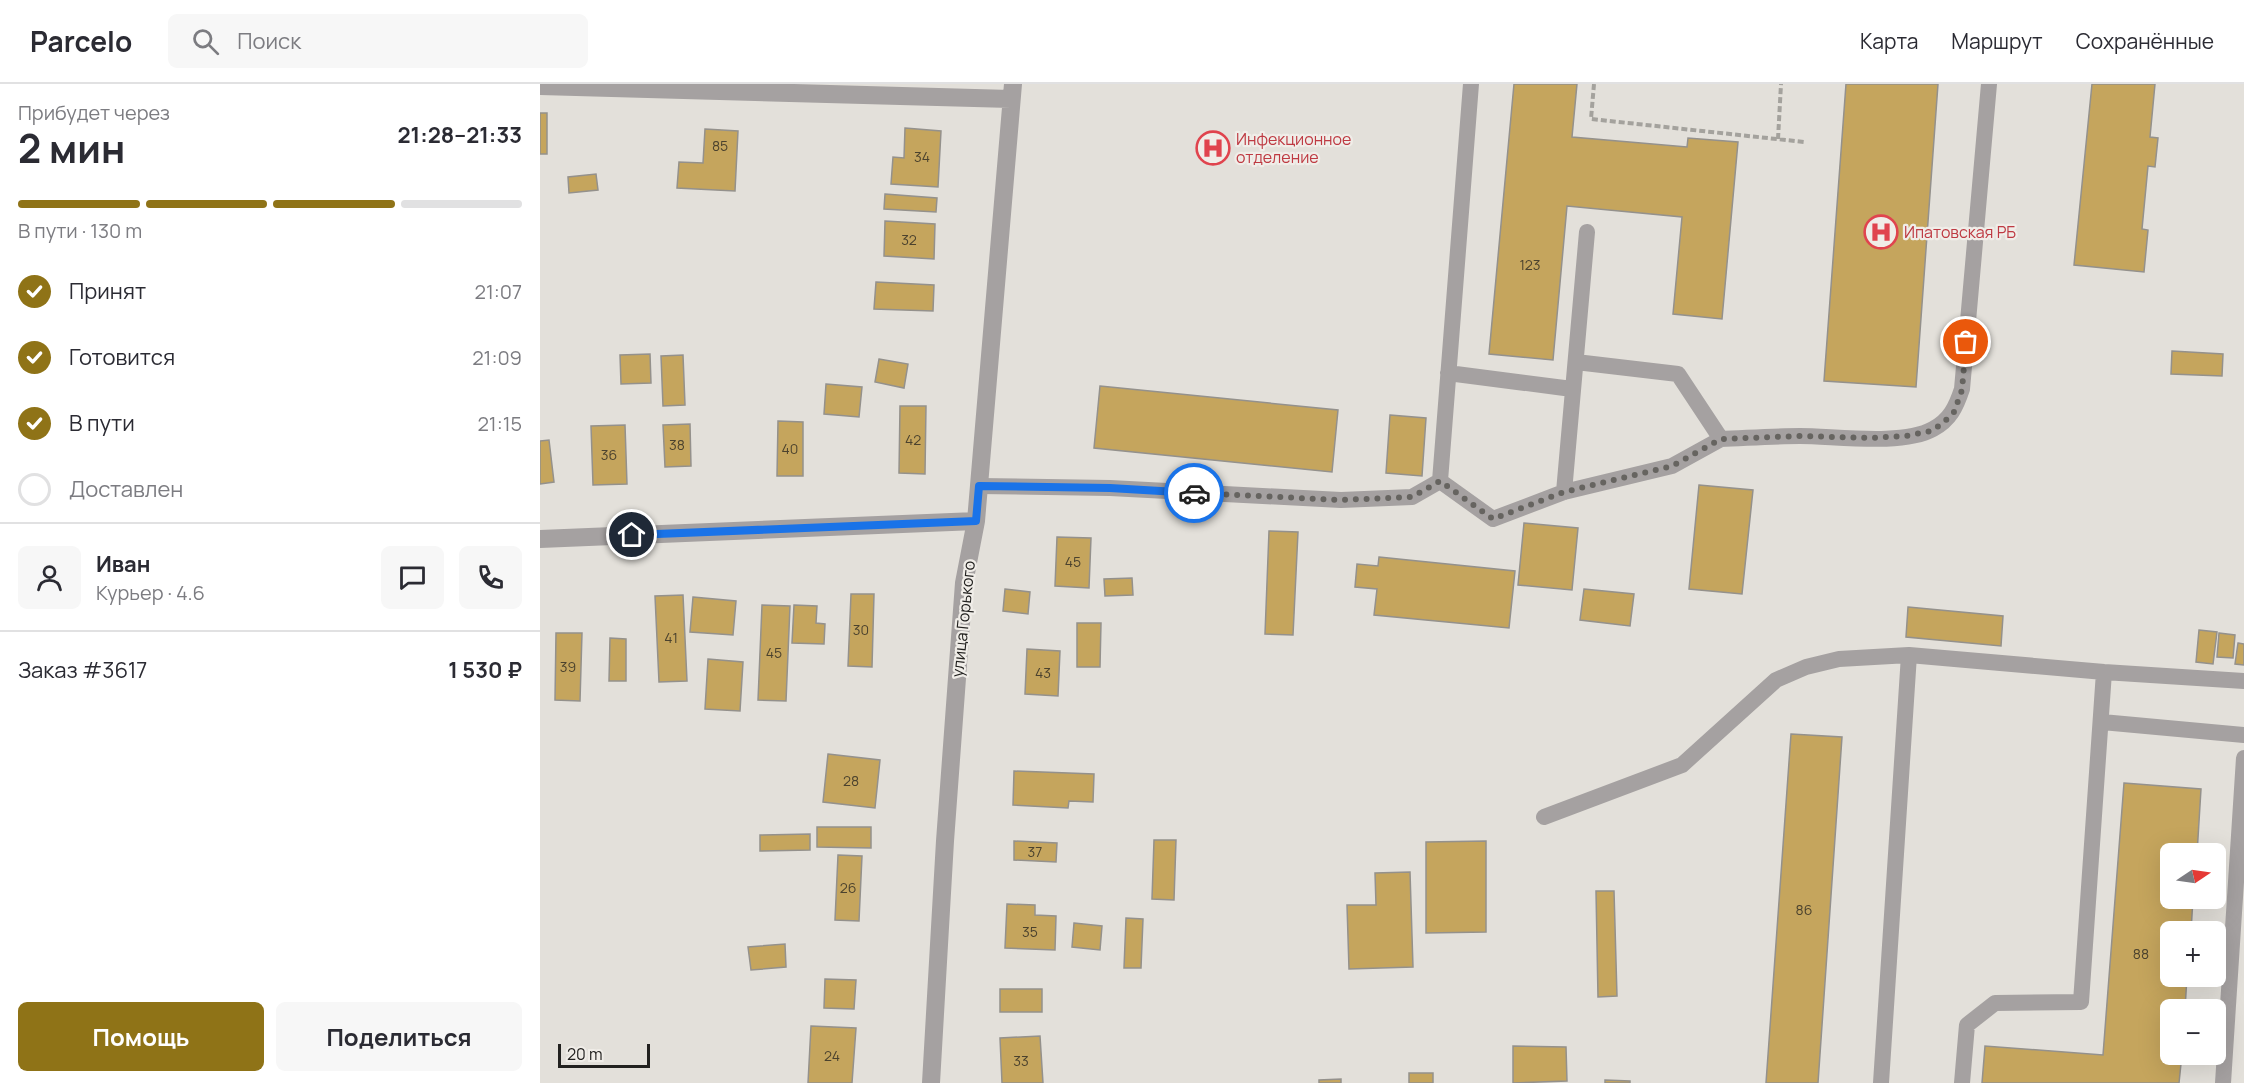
<!DOCTYPE html>
<html lang="ru">
<meta charset="utf-8">
<style>
:root{--surface:#fff;--page:#f7f7f7;--text:#2b2b33;--muted:#7c7c81;--line:#e1e1e2;--accent:#8f7317}
body{margin:0;font-family:Manrope,sans-serif;background:var(--page);color:var(--text);height:100vh;display:flex;flex-direction:column;font-size:22px;white-space:nowrap}
*{box-sizing:border-box;margin:0}
p{font-size:20px;color:var(--muted)}
.icon{flex:none;width:33px;height:33px;fill:none;stroke:currentColor;stroke-width:2;stroke-linecap:round;stroke-linejoin:round}
.map{position:relative;flex:1;overflow:hidden}
.sheet{display:flex;flex-direction:column;background:var(--surface);width:540px}
.sheet>*{flex:none}
.needle{width:39px;rotate:77deg}
.buttons{position:absolute;left:1620px;top:759px;display:grid;gap:12px}
.buttons a{display:grid;place-items:center;width:66px;height:66px;border-radius:9px;background:var(--surface);box-shadow:0 6px 24px #0002;font-size:30px}
.scale{position:absolute;left:18px;bottom:15px;width:92px;box-sizing:border-box;padding-left:6px;border:3px solid #22211f;border-top:0;font-size:16px;line-height:21px;white-space:nowrap;color:#22211f;-webkit-text-stroke:4px #f0ede8;paint-order:stroke}
.pin{position:absolute;display:grid;place-items:center;width:51px;height:51px;color:#fff;margin:-26px;border:3px solid #fff;border-radius:50%;box-shadow:0 2px 6px #0007}
.courier{position:absolute;display:grid;place-items:center;width:60px;height:60px;margin:-30px;border:4px solid #1a73e8;border-radius:50%;background:#fff;color:#222;box-shadow:0 2px 8px #0007}
.headline em{font-style:normal;font-weight:700}
.headline div{display:flex;flex-direction:column-reverse}
.headline{display:flex;align-items:center;justify-content:space-between;height:102px;padding:0 18px}
h1{font-size:39px;font-weight:700;line-height:45px}
.bar{display:grid;grid-template-columns:repeat(4,1fr);gap:9px 6px;align-content:center;height:72px;padding:0 18px}
.bar i{height:8px;border-radius:4px;background:var(--line)}
.bar .on{background:var(--accent)}
.bar p{grid-column:span 4}
.line{display:flex;align-items:center;gap:15px;padding:0 18px;border-top:2px solid var(--line)}
.line div{flex:1}
.round{display:grid;place-items:center;flex:none;width:63px;height:63px;border-radius:9px;background:var(--page)}
ol{padding:0 18px;list-style:none}
li{display:flex;align-items:center;gap:18px;height:66px}
li p{margin-inline-start:auto}
li .icon{padding:6px;border-radius:50%;background:var(--accent);color:#fff;stroke-width:4}
li:last-child{color:var(--muted)}
li i{width:33px;height:33px;border:3px solid var(--line);border-radius:50%}
.action{display:flex;gap:12px;margin-top:auto;padding:12px 18px}
.action a{flex:1;height:69px;border-radius:9px;background:var(--accent);color:#fff;font-size:24px;font-weight:700;line-height:69px;text-align:center}
.action a+a{background:var(--page);color:var(--text)}
header{display:flex;align-items:center;gap:36px;box-sizing:border-box;height:84px;padding:0 30px;background:var(--surface);border-bottom:2px solid var(--line)}
header strong{font-size:28px}
nav{display:flex;gap:33px;margin-inline-start:auto;font-size:21px}
.search{width:420px;height:54px;background:var(--page);display:flex;align-items:center;gap:15px;box-sizing:border-box;padding:0 21px;border-radius:9px;color:var(--muted);font-size:22px}
main{display:flex;flex:1;min-height:0}
.map>svg:first-child{display:block}
.building{fill:#c5a55d;stroke:#94918c;stroke-width:1.5}
.lines{fill:none;stroke-linecap:round;stroke-linejoin:round}
.path{stroke:#a4a29d;stroke-width:4;stroke-dasharray:6 3;stroke-linecap:butt}
.service{stroke:#a5a1a1;stroke-width:16}
.minor{stroke:#a5a1a1;stroke-width:18}
.done{stroke:#666460;stroke-width:6;stroke-dasharray:0 10.8}
.route{stroke:#1a73e8;stroke-width:8}
.labels{text-anchor:middle;stroke-width:4.5;stroke-linejoin:round;paint-order:stroke}
.number-label{font-size:14px;fill:#4b422e}
.health-label{font-size:16px;fill:#be3a42;stroke:#f0ede8;text-anchor:start}
.street-label{font-size:16px;fill:#22211f;stroke:#f0ede8}
</style>
<header>
<strong>Parcelo</strong>
<div class="search"><svg class="icon" aria-label="search" viewBox="0 0 24 24"><circle cx="10" cy="10" r="6"/><path d="M15 15l6 6"/></svg>Поиск</div>
<nav><a>Карта</a><a>Маршрут</a><a>Сохранённые</a></nav>
</header>
<main>
<section class="sheet">
<div class="headline"><div><h1>2 мин</h1><p>Прибудет через</p></div><em>21:28–21:33</em></div>
<div class="bar"><i class="on"></i><i class="on"></i><i class="on"></i><i></i><p>В пути · 130 m</p></div>
<ol>
<li><svg class="icon" aria-label="check" viewBox="0 0 24 24"><path d="M5 12l5 5 9-10"/></svg>Принят<p>21:07</p></li>
<li><svg class="icon" aria-label="check" viewBox="0 0 24 24"><path d="M5 12l5 5 9-10"/></svg>Готовится<p>21:09</p></li>
<li><svg class="icon" aria-label="check" viewBox="0 0 24 24"><path d="M5 12l5 5 9-10"/></svg>В пути<p>21:15</p></li>
<li><i></i>Доставлен</li>
</ol>
<div class="line" style="height:108px"><a class="round"><svg class="icon" aria-label="person" viewBox="0 0 24 24"><circle cx="12" cy="8" r="4"/><path d="M4 21q1-7 8-7t8 7"/></svg></a><div><b>Иван</b><p>Курьер · 4.6</p></div><a class="round"><svg class="icon" aria-label="chat" viewBox="0 0 24 24"><path d="M4 5h16v11H9l-5 4z"/></svg></a><a class="round"><svg class="icon" aria-label="phone" viewBox="0 0 24 24"><path d="M5 4h4l2 5-3 2q2 4 5 5l2-3 5 2v4C11 20 4 13 5 4z"/></svg></a></div>
<div class="line" style="height:78px"><div>Заказ #3617</div><b>1 530 ₽</b></div>
<div class="action"><a>Помощь</a><a>Поделиться</a></div>
</section>
<div class="map">
<svg width="1704" height="999" viewBox="0 0 1704 999">
<rect width="100%" height="100%" fill="#e3e0da"/>
<path class="building" d="M974,0H1037L1032,53L1147,63L1148,54L1198,58L1182,235L1133,230L1142,133L1027,122L1013,276L949,270Z
M1306,0H1398L1376,303L1284,297Z
M1552,0H1615L1610,53L1618,54L1615,83L1608,82L1602,145L1608,146L1604,188L1534,181Z
M0,29H7V70H0Z
M365,44L401,47L398,103L351,100L353,73L364,74Z
M165,45L198,47L195,107L137,104L139,78L163,79Z
M56,90L58,106L29,109L28,93Z
M345,110L397,114L396,128L344,125Z
M345,137L395,140L394,175L344,172Z
M336,198L394,201L393,227L334,225Z
M1632,267L1683,270L1682,292L1631,290Z
M110,270L111,299L81,300L80,271Z
M143,271L145,321L123,322L121,272Z
M339,275L368,280L364,304L335,298Z
M286,300L322,303L319,333L284,330Z
M560,302L798,326L792,388L554,364Z
M360,322H386L385,390L359,389Z
M850,331L886,334L882,392L846,389Z
M238,337L263,338V392H237Z
M150,340L151,382L125,383L123,341Z
M85,341L87,400L53,401L51,342Z
M9,356L14,398L0,400V357Z
M1159,401L1213,406L1202,510L1149,505Z
M984,439L1038,444L1032,506L978,501Z
M729,447L758,448L753,551L725,550Z
M517,453L551,454L549,504L515,502Z
M839,473L975,487L969,544L834,531L837,505L815,503L817,480L838,482Z
M592,494L593,511L565,512L564,495Z
M465,505L490,508L488,530L463,527Z
M1044,505L1094,510L1090,542L1040,536Z
M311,510H334L332,583L308,582Z
M143,511L147,597L119,598L115,512Z
M153,513L196,517L193,551L150,548Z
M222,521L250,522L246,617L218,616Z
M254,521L277,522L276,539L285,540L284,560L252,559Z
M1368,523L1463,532L1461,562L1366,553Z
M537,539H561L560,583H537Z
M1659,546L1677,548L1673,580L1656,578Z
M16,549H42L40,617L15,616Z
M1679,549L1695,551L1693,574L1677,573Z
M70,554L86,555V597H69Z
M1698,559L1704,560V581L1695,580Z
M487,565L520,567L518,612L485,610Z
M168,575L203,578L200,627L165,625Z
M1251,650L1302,653L1278,999H1226Z
M288,670L340,676L335,724L283,718Z
M474,687L554,690L553,718L529,717L528,724L473,721Z
M1584,699L1661,705L1657,770H1630V814H1653L1651,848H1630V892H1647L1645,926H1630V970H1642L1639,999H1442L1445,962L1563,971Z
M277,743H331V764L277,763Z
M270,750V766L220,767V751Z
M614,756H636L634,816L612,815Z
M474,757L517,759L516,778L474,776Z
M946,757V848L886,849V758Z
M298,771L322,772L319,837L295,836Z
M870,788L873,883L809,885L807,821H836L835,789Z
M1056,807H1074L1077,912L1058,913Z
M467,820L495,821V831L516,832L515,866L465,864Z
M586,834L603,835L601,884H584Z
M534,839L562,842L560,866L532,863Z
M245,860L246,883L211,886L208,863Z
M285,895L316,896L314,925L284,924Z
M460,905H502V928H460Z
M271,942L316,944L312,999H268Z
M500,952L503,999H462L460,954Z
M973,962L1026,963L1027,997L973,999Z
M869,989H893V999H869Z
M801,995V999H779V996Z
M1065,996L1090,997V999H1065Z"/>
<g class="lines">
<path class="path" d="M1054,0L1051,35L1264,58
M1238,55L1241,0"/>
<path class="service" d="M908,289L1032,305
M1181,355C1207,354 1234,352 1260,352C1295,352 1362,362 1393,345C1410,336 1416,323 1422,305L1449,0
M900,397L953,435L1024,408L1132,382L1181,355L1138,290L1036,278
M439,402L570,404L801,416L872,413L900,397L931,0
M1024,408L1047,148
M1562,638L1704,651
M1004,733L1142,681L1236,596L1266,583L1299,575L1369,571L1564,588L1704,597
M1341,999L1369,571
M1422,999L1427,941L1455,919L1541,918L1564,588
M1683,999L1704,674"/>
<path class="minor" d="M0,2L471,15
M0,455L436,437
M391,999L405,757L424,499L436,437L473,0"/>
</g>
<g class="lines">
<path class="done" d="M654,409L801,416L872,413L900,397L953,435L1024,408L1132,382L1181,355L1260,352L1330,354L1366,352L1391,347L1403,339L1414,328L1422,306L1426,258"/>
<path class="route" d="M92,451L436,437L439,402L570,404L654,409"/>
</g>
<defs>
<g id="hospital-ring" transform="scale(1.725)"><circle r="9.5" fill="#f0ede8" stroke="#e0444e" stroke-width="1.5"/><path d="M-5-5h3v3.5h4V-5h3V5h-3V1.5h-4V5h-3Z" fill="#e0444e"/></g>
</defs>
<g fill-rule="evenodd">
<use href="#hospital-ring" x="673" y="64"/>
<use href="#hospital-ring" x="1341" y="148"/>
</g>
<g class="labels">
<g class="number-label">
<text x="180" y="67">85</text>
<text x="382" y="78">34</text>
<text x="369" y="161">32</text>
<text x="990" y="186">123</text>
<text x="373" y="361">42</text>
<text x="137" y="366">38</text>
<text x="250" y="370">40</text>
<text x="69" y="376">36</text>
<text x="533" y="483">45</text>
<text x="321" y="551">30</text>
<text x="131" y="559">41</text>
<text x="234" y="574">45</text>
<text x="28" y="588">39</text>
<text x="503" y="594">43</text>
<text x="311" y="702">28</text>
<text x="495" y="773">37</text>
<text x="308" y="809">26</text>
<text x="1264" y="831">86</text>
<text x="490" y="853">35</text>
<text x="1601" y="875">88</text>
<text x="292" y="977">24</text>
<text x="481" y="982">33</text>
</g>
<g class="health-label">
<text x="696" y="61">Инфекционное<tspan x="696" dy="18">отделение</tspan></text>
<text x="1364" y="154">Ипатовская РБ</text>
</g>
<g class="street-label">
<text transform="translate(423 535) rotate(-84)" y="6">улица Горького</text>
</g>
</g>
</svg>
<div class="buttons">
<a><svg class="needle" viewBox="-14 -14 28 28"><path d="M0-13l5 13h-10z" fill="#e53935"/><path d="M0 13l5-13h-10z" fill="#7c7c81"/></svg></a>
<a>+</a>
<a>−</a>
</div>
<div class="scale">20 m</div>
<div class="pin" style="left:1426px;top:258px;background:#ea580c"><svg class="icon" aria-label="bag" viewBox="0 0 24 24"><path d="M5 8h14l-1 12H6zM9 8a3 3 0 0 1 6 0"/></svg></div>
<div class="pin" style="left:92px;top:451px;background:#1f2937"><svg class="icon" aria-label="home" viewBox="0 0 24 24"><path d="M3 11l9-7 9 7M6 9v11h12V9"/></svg></div>
<div class="courier" style="left:654px;top:409px"><svg class="icon" aria-label="car" viewBox="0 0 24 24"><path d="M5 17H2v-5l4-1 3-4h7l3 4 3 1v5h-3M9 17h6M6 11h13"/><circle cx="7" cy="17" r="2"/><circle cx="17" cy="17" r="2"/></svg></div>
</div>
</main>
